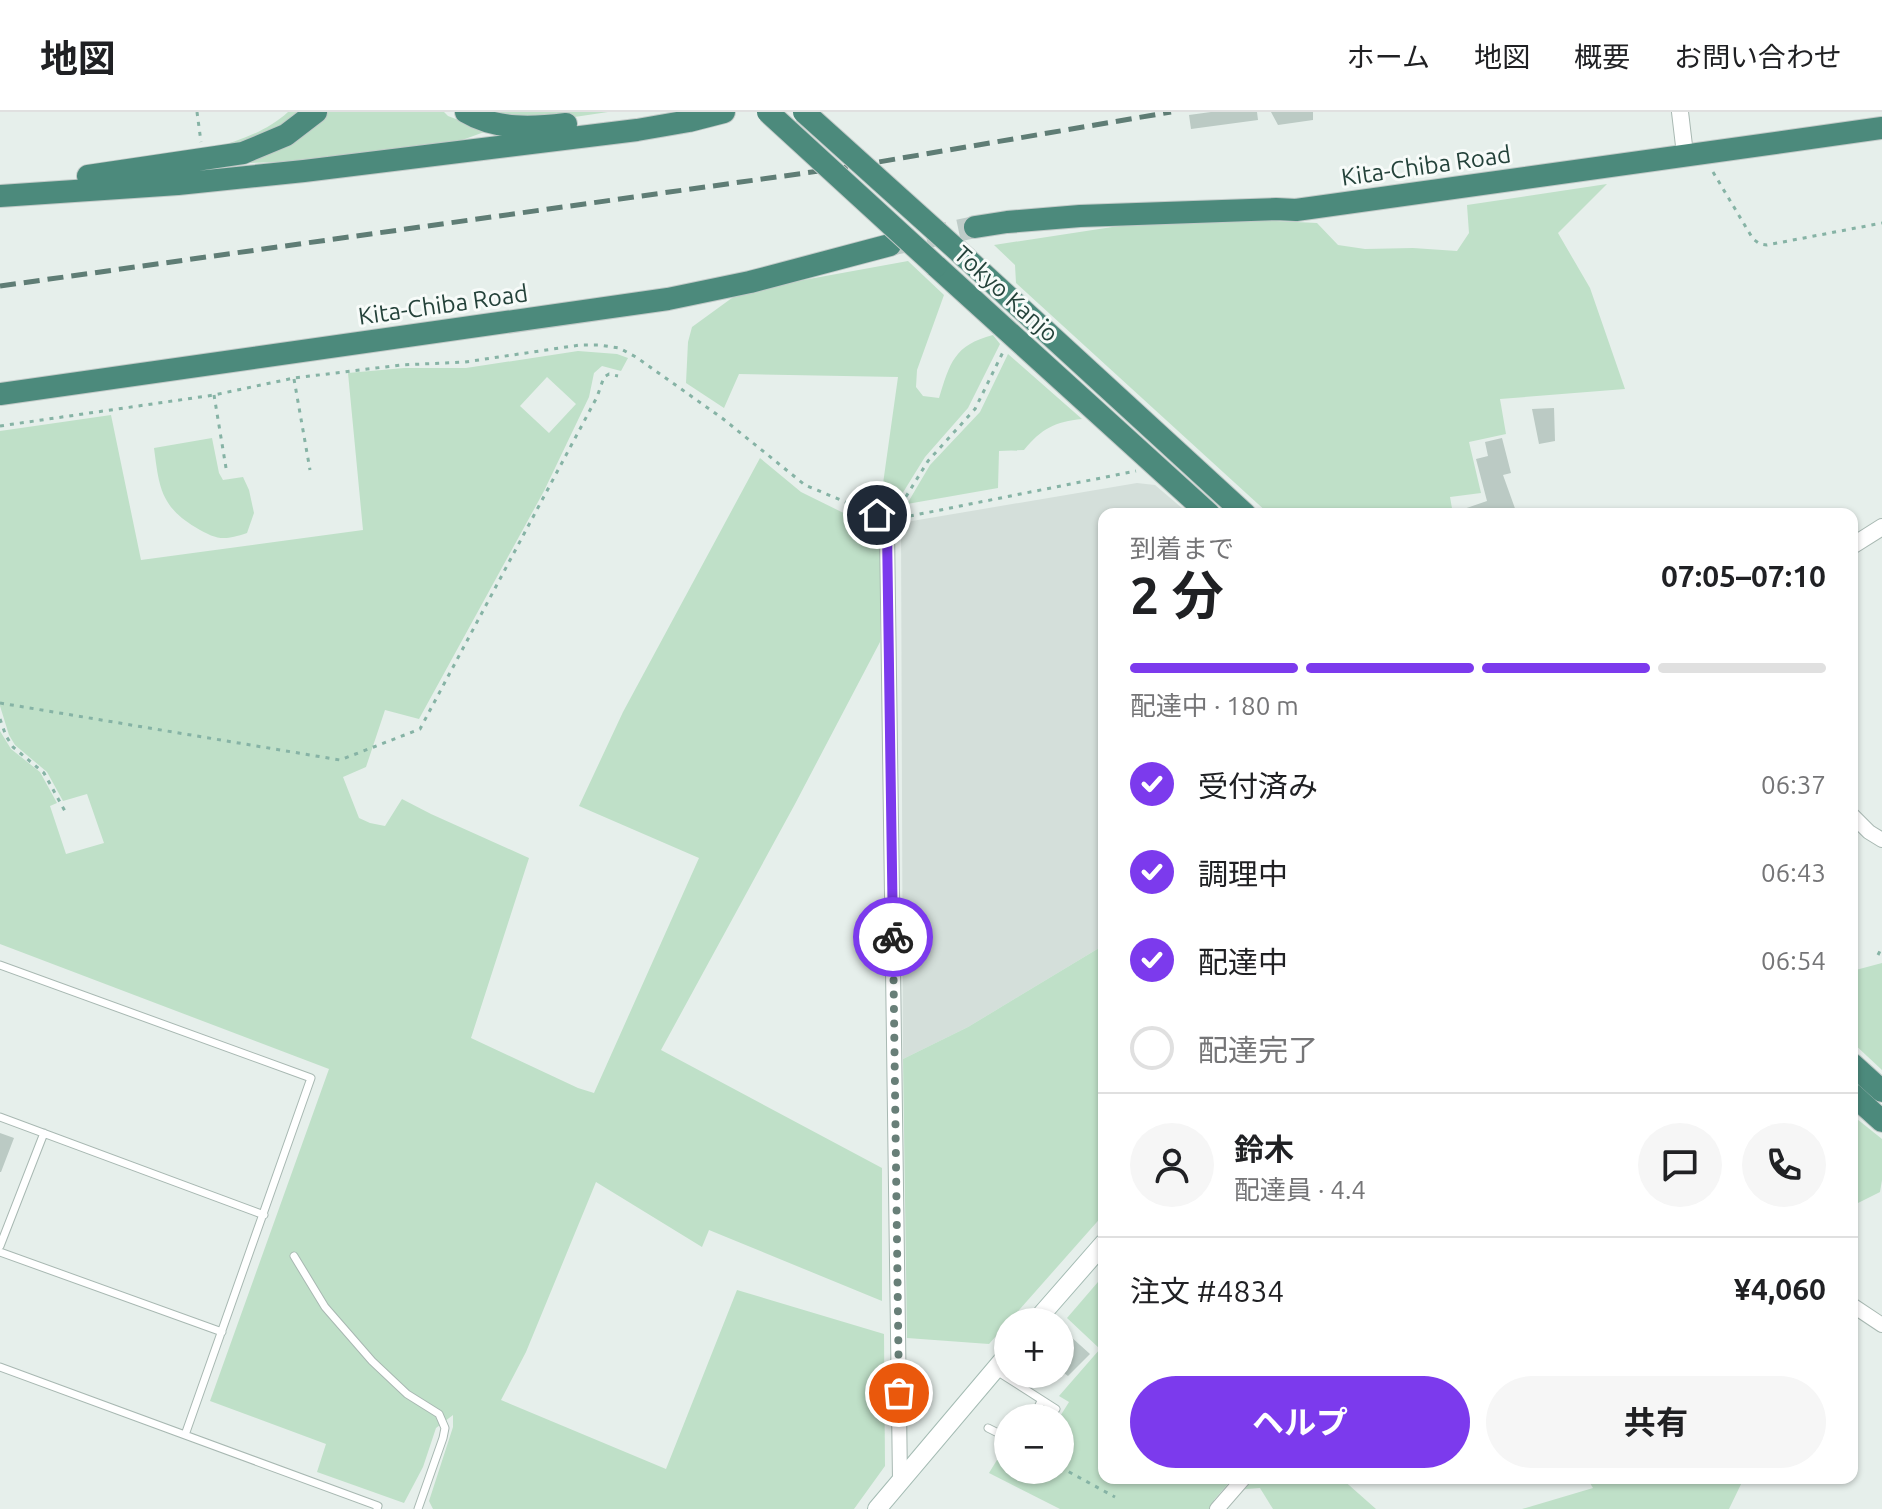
<!DOCTYPE html>
<html lang="ja">
<meta charset="utf-8">
<style>
:root{--surface:#fff;--page:#f6f6f6;--text:#202124;--muted:#757577;--line:#e0e0e0;--accent:#7c3aed}
body{margin:0;font-family:Ubuntu,"Noto Sans JP",sans-serif;background:var(--page);color:var(--text);height:100vh;display:flex;flex-direction:column;font-size:30px;white-space:nowrap}
*{box-sizing:border-box;margin:0}
p{font-size:26px;color:var(--muted)}
.icon{flex:none;width:44px;height:44px;fill:none;stroke:currentColor;stroke-width:2;stroke-linecap:round;stroke-linejoin:round}
.map{position:relative;flex:1;overflow:hidden}
.side{position:absolute;left:1098px;top:396px;width:760px;height:976px;display:flex;flex-direction:column;background:var(--surface);border-radius:16px;box-shadow:0 2px 6px #0004}
.side>*{flex:none}
.fabs{position:absolute;left:994px;top:1196px;display:grid;gap:16px}
.fabs a{display:grid;place-items:center;width:80px;height:80px;border-radius:50%;background:var(--surface);box-shadow:0 2px 6px #0004;font-size:40px}
.pin{position:absolute;display:grid;place-items:center;width:68px;height:68px;color:#fff;margin:-34px;border:4px solid #fff;border-radius:50%;box-shadow:0 2px 8px #0007}
.courier{position:absolute;display:grid;place-items:center;width:80px;height:80px;margin:-40px;border:6px solid #7c3aed;border-radius:50%;background:#fff;color:#222;box-shadow:0 2px 10px #0007}
.headline em{font-style:normal;font-weight:700}
.headline div{display:flex;flex-direction:column-reverse}
.headline{display:flex;align-items:center;justify-content:space-between;height:136px;padding:0 32px}
h1{font-size:52px;font-weight:700;line-height:60px}
.bar{display:grid;grid-template-columns:repeat(4,1fr);gap:12px 8px;align-content:center;height:96px;padding:0 32px}
.bar i{height:10px;border-radius:6px;background:var(--line)}
.bar .active{background:var(--accent)}
.bar p{grid-column:span 4}
.line{display:flex;align-items:center;gap:20px;padding:0 32px;border-top:2px solid var(--line)}
.line div{flex:1}
.round{display:grid;place-items:center;flex:none;width:84px;height:84px;border-radius:42px;background:var(--page)}
ol{padding:0 32px;list-style:none}
li{display:flex;align-items:center;gap:24px;height:88px}
li p{margin-inline-start:auto}
li .icon{padding:8px;border-radius:50%;background:var(--accent);color:#fff;stroke-width:4}
li:last-child{color:var(--muted)}
li i{width:44px;height:44px;border:4px solid var(--line);border-radius:50%}
.button{display:flex;gap:16px;margin-top:auto;padding:16px 32px}
.button a{flex:1;height:92px;border-radius:48px;background:var(--accent);color:#fff;font-size:32px;font-weight:700;line-height:92px;text-align:center}
.button a+a{background:var(--page);color:var(--text)}
header{display:flex;align-items:center;gap:48px;box-sizing:border-box;height:112px;padding:0 40px;background:var(--surface);border-bottom:2px solid var(--line)}
header strong{font-size:38px}
nav{display:flex;gap:44px;margin-inline-start:auto;font-size:28px}
.map>svg:first-child{display:block}
.built{fill:#d4dfda}
.green{fill:#bfe0c8;fill-rule:evenodd}
.building{fill:#bbcac4}
.lines{fill:none;stroke-linecap:round;stroke-linejoin:round}
.trunk-tunnel{stroke:#bfccc8;stroke-width:22;stroke-dasharray:22 11;stroke-linecap:butt}
.service-casing{stroke:#a8b8b2;stroke-width:9}
.minor-casing{stroke:#a8b8b2;stroke-width:16}
.tertiary-casing{stroke:#a8b8b2;stroke-width:18}
.secondary-casing{stroke:#a4bbb3;stroke-width:20}
.trunk-casing{stroke:#c2cac8;stroke-width:24}
.path{stroke:#86b3a5;stroke-width:3;stroke-dasharray:4 6;stroke-linecap:butt}
.service{stroke:#fff;stroke-width:7}
.minor{stroke:#fff;stroke-width:14}
.tertiary{stroke:#fff;stroke-width:16}
.secondary{stroke:#fff;stroke-width:18}
.trunk{stroke:#4c8a7c;stroke-width:22}
.rail{stroke:#5f7d75;stroke-width:5;stroke-dasharray:16 8;stroke-linecap:butt}
.trunk-bridge-casing{stroke:#c2cac8;stroke-width:24;stroke-linecap:butt}
.trunk-bridge{stroke:#4c8a7c;stroke-width:22}
.done{stroke:#687f78;stroke-width:8;stroke-dasharray:0 14.4}
.route{stroke:#7c3aed;stroke-width:10}
.labels{text-anchor:middle;stroke-width:6;stroke-linejoin:round;paint-order:stroke}
.street-label{font-size:24px;fill:#24423a;stroke:#f7fbf9}
</style>
<header>
<strong>地図</strong>
<nav><a>ホーム</a><a>地図</a><a>概要</a><a>お問い合わせ</a></nav>
</header>
<div class="map">
<svg width="1882" height="1397" viewBox="0 0 1882 1397">
<rect width="100%" height="100%" fill="#e6efeb"/>
<path class="built" d="M1137,371L1155,373L1189,402H1104V833L968,915L903,947L901,417L906,410Z"/>
<path class="green" d="M288,0H300L285,13L236,34L210,37C238,29 266,20 288,0Z
M324,0H444L448,4L487,19L454,31L281,50L248,51L245,48Z
M489,0H608L541,10Z
M1607,72L1558,121L1590,176L1625,277L1500,287L1506,322L1469,330L1481,381L1450,385L1453,402H1269L1016,171L1015,153L994,133L1158,108L1209,106L1317,111L1338,133L1365,137L1413,136L1457,139L1469,121L1467,93Z
M908,149L944,183L917,258L916,275L923,284L939,286C950,251 954,233 993,223L1000,232L968,296L925,345L894,395L880,393L898,265L739,262L724,296L686,271L688,230L692,215L736,183L787,171Z
M578,239L617,242L628,246L621,259L602,254L594,261L589,285L544,379L419,607L385,598L366,655L343,665L359,706L370,711L385,714L402,687L431,702L529,746L471,926L578,976L594,981L699,746L579,694L623,600L760,346L801,380L874,416L879,423L881,433L880,530L795,692L661,938L882,1056V1189L709,1118L702,1135L596,1070L526,1240L501,1288L666,1357L737,1178L884,1222L885,1354L854,1397H433L429,1389L453,1315V1303L436,1316L423,1355L404,1391L317,1360L326,1332L210,1289L329,957L0,832V619L11,637L40,660L57,691L50,694L66,742L104,731L87,682L63,689L47,660L15,633L9,623L0,594V319L111,303L141,448L363,418L348,261L404,256H466ZM547,265L576,292L549,321L520,294Z
M1008,242L1082,307C1055,310 1042,316 1024,338L999,339L998,376L907,392L930,353L980,300Z
M212,326L219,361L223,368L243,365L249,378L254,401L247,421C223,429 217,428 195,415C160,394 159,373 154,336Z
M1104,833V1102L989,1232L907,1226L903,947L968,915Z
M1882,851V958L1852,930V859Z
M1852,1003L1882,1027V1068L1880,1080L1852,1094Z
M1104,1163V1366H1233L1214,1388L1228,1397H1060L989,1361L1008,1330V1358H1060L1059,1306L1069,1290L1059,1284L1100,1237L1067,1206Z
M1245,1366H1341L1376,1397H1273L1260,1376L1234,1378Z
M1587,1366H1744L1729,1397H1522L1593,1376Z"/>
<path class="building" d="M1211,0H1257L1258,8L1191,17L1189,3Z
M1271,0H1313V8L1278,13Z
M1554,296L1555,329L1539,332L1532,297Z
M1502,326L1511,361L1503,363L1517,402H1456L1455,400L1487,389L1476,347L1488,344L1485,330Z
M0,1021L14,1026L1,1060H0Z
M1060,1215L1090,1242L1068,1264L1060,1258Z"/>
<g class="lines">
<path class="trunk-tunnel" d="M894,132L975,115"/>
<g class="service-casing">
<path id="service" d="M0,853L311,966L185,1323
M0,1005L264,1103
M0,1134L44,1021
M0,1140L222,1220
M294,1144L325,1195L372,1249L407,1282L439,1302L445,1316L443,1326L418,1397
M0,1255L378,1394L377,1397
M995,1258L1056,1297
M1033,1306L1041,1289
M988,1316L1008,1326"/>
</g>
<g class="minor-casing">
<path id="minor" d="M877,403L884,409L887,418L900,1368
M1852,703L1869,720L1882,728
M1852,1193L1882,1213
M1217,1397L1244,1366"/>
</g>
<g class="tertiary-casing">
<path id="tertiary" d="M1680,0L1685,42
M1852,434L1882,415"/>
</g>
<g class="secondary-casing">
<path id="secondary" d="M1035,1210L1104,1131
M877,1397L1008,1242"/>
</g>
<g class="trunk-casing">
<path id="trunk" d="M466,0C496,18 533,16 566,12
M88,64L243,41L286,23L316,0
M0,84L178,72L304,59L637,18L689,9L724,0
M975,115L1007,110L1080,104L1276,97L1296,98L1882,16
M967,147L1245,402
M936,154L1209,402
M0,282L668,187L750,170L890,133
M1852,952L1882,979
M1852,982L1882,1009"/>
</g>
<path class="path" d="M197,0L201,30
M1713,60L1753,127L1760,132L1767,133L1882,111
M294,267L310,358
M214,283L227,362
M0,314L214,283L294,266L401,253L465,250L580,233H599L619,236L636,245L722,306L805,373L862,397
M898,403L902,391L928,349L975,297L1003,240
M900,406L1136,359
M0,591L340,648L420,617L597,285L604,265L609,262L618,264
M0,607L6,624L13,635L44,661L66,701
M1878,843L1882,835
M1060,1355L1115,1385"/>
<use href="#service" class="service"/>
<use href="#minor" class="minor"/>
<use href="#tertiary" class="tertiary"/>
<use href="#secondary" class="secondary"/>
<use href="#trunk" class="trunk"/>
<path class="rail" d="M0,174L855,54L1171,0"/>
<g class="trunk-bridge-casing">
<path id="trunk-bridge" d="M768,0L936,154
M804,0L967,147"/>
</g>
<use href="#trunk-bridge" class="trunk-bridge"/>
</g>
<g class="lines">
<path class="done" d="M893,825L899,1281"/>
<path class="route" d="M877,403L884,409L887,418L893,825"/>
</g>
<g class="labels">
<g class="street-label">
<text transform="translate(1426 54) rotate(-8)" y="8">Kita-Chiba Road</text>
<text transform="translate(1006 182) rotate(42)" y="8">Tokyo Kanjo</text>
<text transform="translate(443 193) rotate(-8)" y="8">Kita-Chiba Road</text>
</g>
</g>
</svg>
<div class="fabs">
<a>+</a>
<a>−</a>
</div>
<div class="pin" style="left:899px;top:1281px;background:#ea580c"><svg class="icon" aria-label="bag" viewBox="0 0 24 24"><path d="M5 8h14l-1 12H6zM9 8a3 3 0 0 1 6 0"/></svg></div>
<div class="pin" style="left:877px;top:403px;background:#1f2937"><svg class="icon" aria-label="home" viewBox="0 0 24 24"><path d="M3 11l9-7 9 7M6 9v11h12V9"/></svg></div>
<div class="courier" style="left:893px;top:825px"><svg class="icon" aria-label="bike" viewBox="0 0 24 24"><circle cx="6" cy="16" r="4"/><circle cx="18" cy="16" r="4"/><path d="M6 16l4-8h5l3 8M10 8l3 8H6M13 5h3"/></svg></div>
<section class="side">
<div class="headline"><div><h1>2 分</h1><p>到着まで</p></div><em>07:05–07:10</em></div>
<div class="bar"><i class="active"></i><i class="active"></i><i class="active"></i><i></i><p>配達中 · 180 m</p></div>
<ol>
<li><svg class="icon" aria-label="check" viewBox="0 0 24 24"><path d="M5 12l5 5 9-10"/></svg>受付済み<p>06:37</p></li>
<li><svg class="icon" aria-label="check" viewBox="0 0 24 24"><path d="M5 12l5 5 9-10"/></svg>調理中<p>06:43</p></li>
<li><svg class="icon" aria-label="check" viewBox="0 0 24 24"><path d="M5 12l5 5 9-10"/></svg>配達中<p>06:54</p></li>
<li><i></i>配達完了</li>
</ol>
<div class="line" style="height:144px"><a class="round"><svg class="icon" aria-label="person" viewBox="0 0 24 24"><circle cx="12" cy="8" r="4"/><path d="M4 21q1-7 8-7t8 7"/></svg></a><div><b>鈴木</b><p>配達員 · 4.4</p></div><a class="round"><svg class="icon" aria-label="chat" viewBox="0 0 24 24"><path d="M4 5h16v11H9l-5 4z"/></svg></a><a class="round"><svg class="icon" aria-label="phone" viewBox="0 0 24 24"><path d="M5 4h4l2 5-3 2q2 4 5 5l2-3 5 2v4C11 20 4 13 5 4z"/></svg></a></div>
<div class="line" style="height:104px"><div>注文 #4834</div><b>¥4,060</b></div>
<div class="button"><a>ヘルプ</a><a>共有</a></div>
</section>
</div>
